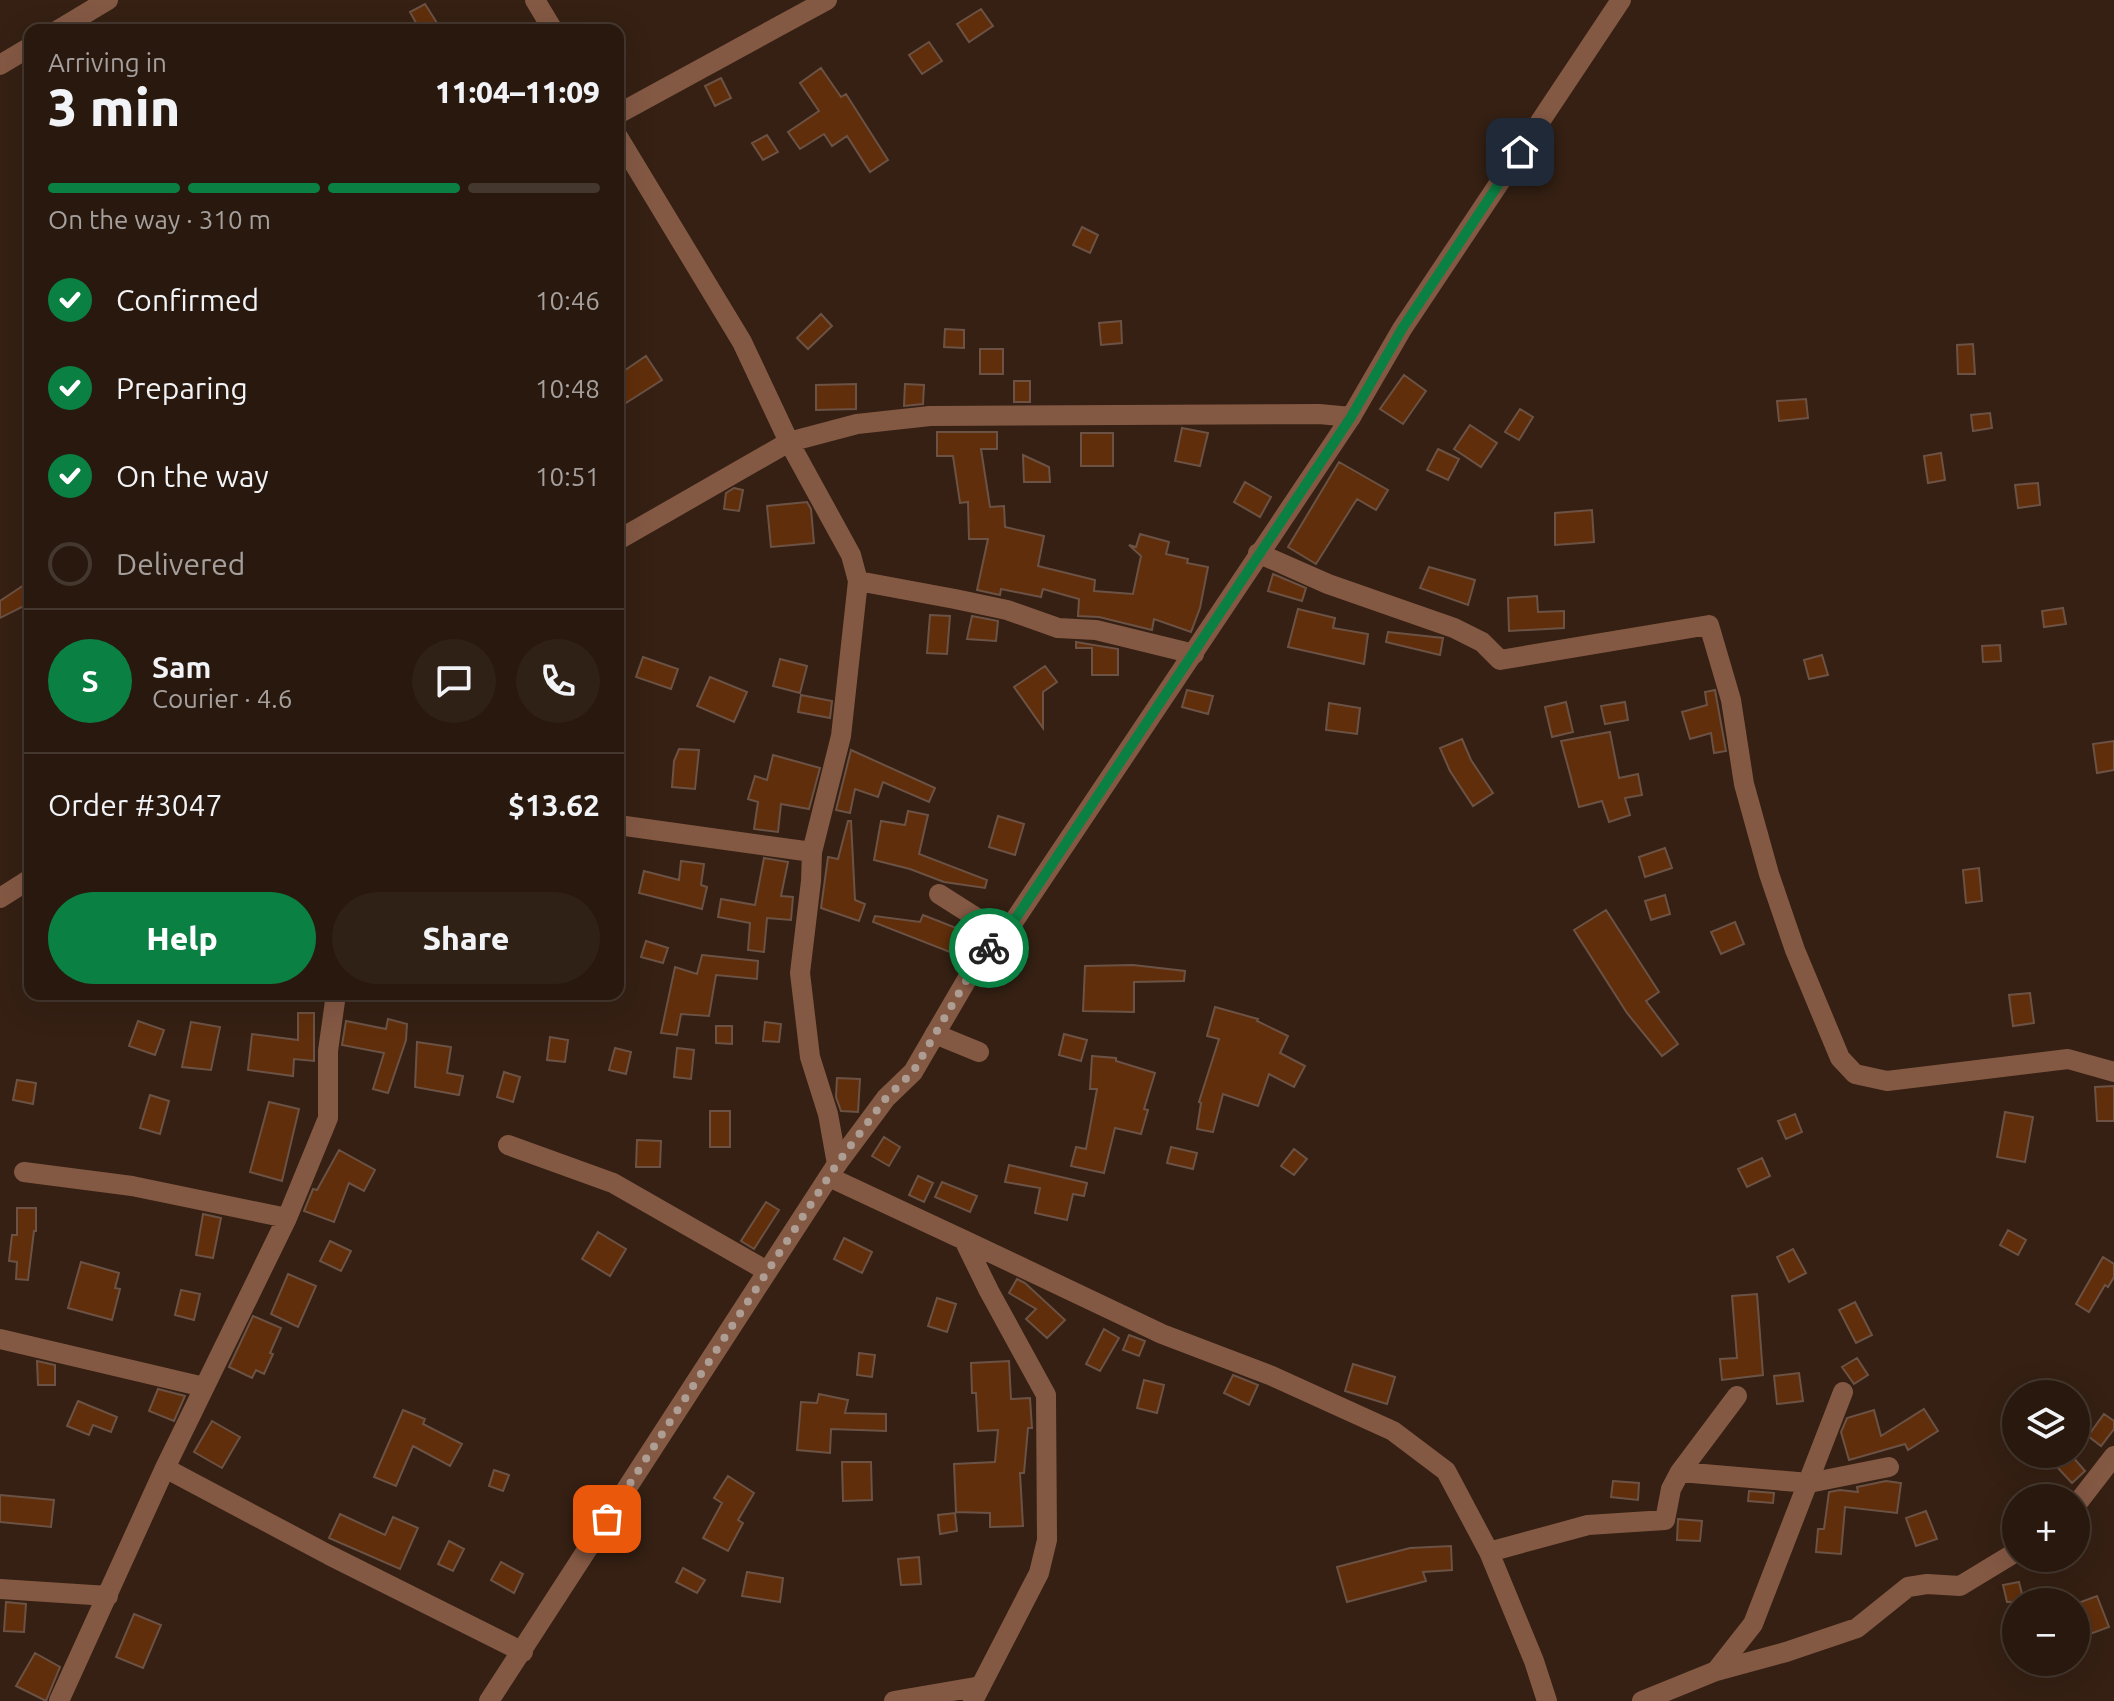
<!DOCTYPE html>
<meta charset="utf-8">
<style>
:root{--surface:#28180e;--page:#302117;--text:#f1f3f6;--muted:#a5a09e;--line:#44372e;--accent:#0b8043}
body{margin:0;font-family:Ubuntu,sans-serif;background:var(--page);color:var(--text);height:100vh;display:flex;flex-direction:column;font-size:30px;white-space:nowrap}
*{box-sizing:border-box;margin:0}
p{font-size:26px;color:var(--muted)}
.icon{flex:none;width:44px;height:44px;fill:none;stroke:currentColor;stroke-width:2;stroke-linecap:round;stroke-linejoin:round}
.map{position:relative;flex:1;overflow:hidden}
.sheet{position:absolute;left:24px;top:24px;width:600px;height:976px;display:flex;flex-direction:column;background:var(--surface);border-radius:16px;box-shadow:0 8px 32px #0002,0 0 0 2px var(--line)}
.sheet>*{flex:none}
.buttons{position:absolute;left:2002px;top:1380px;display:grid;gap:16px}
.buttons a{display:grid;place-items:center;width:88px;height:88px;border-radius:50%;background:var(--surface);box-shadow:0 8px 32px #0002,0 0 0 2px var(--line);font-size:40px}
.pin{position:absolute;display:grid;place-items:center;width:68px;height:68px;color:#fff;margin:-34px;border-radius:16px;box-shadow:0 4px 12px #0006}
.courier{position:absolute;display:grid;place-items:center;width:80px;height:80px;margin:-40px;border:6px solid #0b8043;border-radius:50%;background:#fff;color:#222;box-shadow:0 2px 10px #0007}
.headline em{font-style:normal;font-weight:800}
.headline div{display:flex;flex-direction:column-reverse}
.headline{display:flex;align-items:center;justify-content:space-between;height:136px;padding:0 24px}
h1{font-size:52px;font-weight:800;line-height:60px}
.bar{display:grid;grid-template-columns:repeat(4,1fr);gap:12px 8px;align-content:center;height:96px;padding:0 24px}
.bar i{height:10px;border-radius:6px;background:var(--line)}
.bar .on{background:var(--accent)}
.bar p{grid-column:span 4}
.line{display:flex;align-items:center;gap:20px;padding:0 24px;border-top:2px solid var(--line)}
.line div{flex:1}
.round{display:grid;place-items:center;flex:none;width:84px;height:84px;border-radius:42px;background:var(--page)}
ol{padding:0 24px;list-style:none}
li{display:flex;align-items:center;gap:24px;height:88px}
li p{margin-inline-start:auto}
li .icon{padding:8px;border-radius:50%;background:var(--accent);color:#fff;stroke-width:4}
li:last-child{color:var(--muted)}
li i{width:44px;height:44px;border:4px solid var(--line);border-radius:50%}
.button{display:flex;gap:16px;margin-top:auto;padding:16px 24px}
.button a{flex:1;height:92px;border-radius:48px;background:var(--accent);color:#fff;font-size:32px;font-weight:800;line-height:92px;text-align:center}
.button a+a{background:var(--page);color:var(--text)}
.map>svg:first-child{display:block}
.building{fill:#602e0b;stroke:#6b5244;stroke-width:2}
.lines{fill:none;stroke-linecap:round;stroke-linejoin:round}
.minor{stroke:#845944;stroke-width:20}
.tertiary{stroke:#845944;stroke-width:20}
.done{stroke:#ae9d92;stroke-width:8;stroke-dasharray:0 14.4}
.route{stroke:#0b8043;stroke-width:10}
</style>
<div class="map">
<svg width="2114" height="1701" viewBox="0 0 2114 1701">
<rect width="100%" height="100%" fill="#352013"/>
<path class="building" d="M425,4L437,23L420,30L410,12Z
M981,9L993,26L969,42L957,24Z
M929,42L942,61L922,74L909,55Z
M821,68L841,97L846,94L888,160L870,172L847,136L832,146L824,134L800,149L788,132L819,111L800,83Z
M721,78L731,98L715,106L705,86Z
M767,135L778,152L763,160L752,143Z
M1082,227L1098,235L1090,253L1073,245Z
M821,314L832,326L808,349L797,338Z
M1121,321L1122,343L1101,345L1099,323Z
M945,329L964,330V348L944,347Z
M1973,344L1975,374H1958L1957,345Z
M980,349H1003V374H980Z
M646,356L662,380L618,408V375Z
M1404,375L1426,391L1403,424L1380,409Z
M1014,381H1030V402H1014Z
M856,384V409L816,410V385Z
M905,384L924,385L923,404L904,406Z
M1806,399L1808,418L1779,421L1777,401Z
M1520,409L1533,417L1519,440L1505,432Z
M1990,413L1992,428L1973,431L1971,415Z
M1470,425L1497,443L1481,467L1454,449Z
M1182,428L1208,433L1200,466L1175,461Z
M937,432H997V449H981L990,507L1004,506L1005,527L1044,536L1038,566L1095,580L1094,591L1133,594L1141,556L1129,545L1136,547L1140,534L1169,542L1166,554L1188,559L1187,563L1208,567L1200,608L1191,632L1154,619L1152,630L1099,617L1078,616L1079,599L1043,589L1041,597L1001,589L1000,595L977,590L988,539H969L968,502L960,503L953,456H937Z
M1081,433H1113V466H1081Z
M1438,449L1459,459L1448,480L1427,470Z
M1941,453L1945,480L1928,483L1924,456Z
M1023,455L1049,467L1050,482H1024Z
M1339,462L1388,490L1376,510L1357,499L1316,564L1288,547Z
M1245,482L1271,497L1260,517L1234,502Z
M2038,483L2040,505L2018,508L2015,485Z
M734,488L743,490L739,511L724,509L726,493Z
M807,502L811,509L814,543L771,547L767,506Z
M1592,510L1594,542L1555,545V513Z
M1429,567L1475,580L1468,605L1420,588Z
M1273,574L1306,588L1302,601L1268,591Z
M30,581V603L0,618V601Z
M1537,596L1538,612L1564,611V628L1509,631L1508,598Z
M2063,608L2066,624L2044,627L2042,611Z
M1298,609L1335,618L1333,628L1368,634L1364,664L1288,647Z
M930,615L950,616L947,654L927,653Z
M972,616L998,621L996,641L967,639Z
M1388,632L1443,638L1440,655L1386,642Z
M1076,642L1118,649V675H1092V648H1076Z
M2000,645L2001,661L1983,662L1982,646Z
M1822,655L1828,675L1809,679L1804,660Z
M643,657L678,669L671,689L636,677Z
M780,659L807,666L800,693L773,686Z
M1045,666L1057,682L1043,692V728L1014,687Z
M710,677L747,692L734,722L697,706Z
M1187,690L1213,696L1208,714L1182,707Z
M1715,690L1726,751L1714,753L1711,733L1690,739L1682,712L1707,705L1705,692Z
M801,695L832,701L830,718L798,712Z
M1566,702L1573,732L1552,737L1545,707Z
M1625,702L1628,720L1605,724L1601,706Z
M1329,703L1360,708L1357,734L1326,730Z
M1610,732L1619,778L1638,774L1642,795L1625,798L1630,815L1609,822L1602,801L1579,807L1561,741Z
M1462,739L1471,760L1493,793L1473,806L1450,771L1440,748Z
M2114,741V770L2097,773L2093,744Z
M679,749L699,750L695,789L672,787L674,761Z
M851,750L935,788L929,802L883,782L878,797L855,789L850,813L836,810Z
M773,755L820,768L809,809L781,804L778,832L754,829L758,802L748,799L755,776L767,780Z
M908,811L928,815L919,854L987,880L985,888L944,882L910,869L874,860L881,821L905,825Z
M998,816L1024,824L1015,855L989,847Z
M848,821H851L855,900L865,904L859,921L821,908L828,857L838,859Z
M1665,848L1672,868L1645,877L1639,857Z
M764,858L788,862L781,896L793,897L791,920L767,918L764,952L748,950L750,923L718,917L721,899L755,905Z
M681,861L704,864L701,885L707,887L702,909L639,893L644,871L679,880Z
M1979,868L1982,901L1966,903L1963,870Z
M1665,895L1670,914L1651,920L1645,901Z
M1606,910L1659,992L1646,1001L1678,1044L1662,1056L1627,1013L1574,930Z
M923,915L964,931L955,954L873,922L875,916L920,922Z
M1735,922L1744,944L1721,954L1711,932Z
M646,941L668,948L663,963L641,957Z
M702,955L758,961L757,979L716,975L709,1016L681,1014L677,1035L661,1033L675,967L697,974Z
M1133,965L1185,971L1184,981L1134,982V1012L1083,1011L1085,966Z
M2030,993L2034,1023L2013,1026L2009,995Z
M1215,1007L1258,1019L1257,1021L1288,1036L1280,1053L1305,1066L1294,1087L1269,1074L1258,1106L1223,1094L1213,1132L1197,1129L1201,1103L1199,1102L1219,1039L1207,1036Z
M298,1013H314V1061L294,1059L293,1076L248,1070L252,1034L298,1040Z
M388,1019L407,1024L406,1040L388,1093L373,1089L384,1053L342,1045L346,1021L386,1029Z
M138,1021L164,1030L155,1055L129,1046Z
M191,1022L220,1027L211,1070L182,1067Z
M765,1022L781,1024L779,1042L763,1041Z
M716,1026H732V1044L716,1043Z
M1064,1034L1087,1040L1081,1061L1059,1055Z
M550,1037L568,1040L565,1062L547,1060Z
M417,1042L451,1047L447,1073L463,1076L459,1095L415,1087Z
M615,1048L631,1052L626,1074L609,1070Z
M677,1048L694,1050L691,1079L674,1077Z
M1092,1056L1116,1058V1061L1155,1073L1144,1109L1148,1110L1141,1134L1115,1128L1104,1173L1071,1166L1076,1147L1086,1149L1097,1089H1090Z
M504,1072L520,1077L513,1102L497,1097Z
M837,1078L860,1079L858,1112L841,1111L836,1097Z
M17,1080L36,1083L33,1104L13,1100Z
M2114,1086V1121H2097L2095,1087Z
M150,1095L169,1101L160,1134L140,1128Z
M269,1102L299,1109L282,1181L250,1172Z
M710,1111H730V1147H710Z
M2005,1112L2033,1117L2025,1162L1997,1157Z
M1795,1114L1802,1132L1786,1139L1778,1121Z
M884,1137L900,1147L889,1166L872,1156Z
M637,1140L661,1141L660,1167H636Z
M1171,1147L1197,1153L1193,1169L1167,1163Z
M1294,1149L1307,1159L1294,1175L1281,1166Z
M339,1150L375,1170L364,1191L349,1183L334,1222L304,1211L313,1189L317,1190Z
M1762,1158L1770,1176L1747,1187L1738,1169Z
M1009,1165L1087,1183L1084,1196L1073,1194L1067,1220L1035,1213L1040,1188L1005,1182Z
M918,1176L933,1183L924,1202L909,1195Z
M942,1182L977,1196L970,1212L935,1197Z
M766,1202L779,1210L754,1249L741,1241Z
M17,1208H36V1231H34L28,1280L16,1279L17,1262L9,1261L12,1235H17Z
M203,1214L221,1218L213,1258L196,1255Z
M2008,1230L2026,1240L2018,1255L2000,1245Z
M598,1232L626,1249L610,1276L582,1259Z
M844,1238L872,1252L862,1273L834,1259Z
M330,1241L351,1251L341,1271L320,1261Z
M1793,1249L1806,1273L1789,1282L1777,1257Z
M2103,1257L2114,1264V1277L2108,1287L2105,1285L2089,1312L2076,1304Z
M81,1262L119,1273L115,1288L120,1289L112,1320L68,1308Z
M288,1274L316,1286L298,1327L271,1314Z
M1017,1279L1025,1283L1065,1320L1047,1338L1026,1319L1036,1309L1009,1293Z
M181,1290L200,1294L194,1320L175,1315Z
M1757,1294L1763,1375L1722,1380L1720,1359L1737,1358L1732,1296Z
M937,1298L956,1304L947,1332L928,1326Z
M1855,1302L1872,1335L1856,1343L1839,1310Z
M253,1316L281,1328L270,1353L273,1354L264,1374L256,1370L252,1378L229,1367Z
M1104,1329L1119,1338L1100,1371L1086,1364Z
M1129,1335L1145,1341L1139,1356L1123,1350Z
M859,1353L875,1355L872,1377L857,1375Z
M1857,1358L1868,1375L1854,1384L1842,1367Z
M37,1361L55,1365V1385H38Z
M1009,1361L1011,1399L1030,1398L1032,1428H1028L1024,1473H1020L1023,1526L990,1527V1513L956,1512L954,1464L995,1462L998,1430L978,1431L976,1393H972L971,1363Z
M1353,1364L1395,1377L1387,1404L1345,1391Z
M1799,1373L1803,1401L1777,1404L1774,1376Z
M1233,1375L1258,1385L1249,1405L1224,1393Z
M1144,1380L1164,1385L1157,1413L1137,1408Z
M158,1389L185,1396L174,1421L149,1411Z
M819,1394L848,1400L845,1413L886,1414V1431L831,1429L830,1453L797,1450L801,1402L817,1403Z
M78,1401L117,1417L111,1432L93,1425L89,1435L67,1426Z
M1924,1409L1938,1431L1908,1450L1905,1444L1849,1460L1841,1432L1847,1418L1874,1410L1881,1436Z
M403,1410L425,1419L423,1424L462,1444L450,1466L413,1446L396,1486L374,1477Z
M2104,1414L2114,1421V1429L2101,1446L2088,1436Z
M212,1421L240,1437L222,1468L194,1452Z
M2072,1456L2085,1471L2072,1483L2058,1468Z
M842,1462H871L872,1500L843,1501Z
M494,1470L509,1475L503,1491L489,1486Z
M728,1476L754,1493L738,1520L743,1523L728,1551L703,1538L722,1503L714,1498Z
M1613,1481L1639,1483L1638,1500L1611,1497Z
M1886,1481L1901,1483L1897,1513L1845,1507L1841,1554L1816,1552L1818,1529H1824L1829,1492L1840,1490L1858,1492L1857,1487Z
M1749,1491L1774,1493L1773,1503L1748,1501Z
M0,1495L54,1500L51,1527L0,1522Z
M1926,1511L1937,1539L1916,1546L1906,1518Z
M955,1513L957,1531L940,1534L938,1515Z
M340,1514L385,1535L393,1517L418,1528L400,1569L329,1538Z
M1678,1519L1702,1521L1700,1541L1677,1540Z
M449,1541L464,1549L453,1571L438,1564Z
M1451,1546L1452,1570L1423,1572L1426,1581L1347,1602L1337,1567L1410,1548Z
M919,1557L921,1584L901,1585L898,1559Z
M501,1562L523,1574L514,1593L491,1580Z
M683,1568L705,1580L697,1593L676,1582Z
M747,1572L783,1578L780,1602L742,1596Z
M2019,1582L2024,1602H2007L2003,1585Z
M2097,1596L2109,1627L2090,1634L2078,1603Z
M6,1602L26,1604L24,1632L4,1631Z
M134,1614L161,1625L143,1668L116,1657Z
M35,1653L60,1667L46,1701L16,1686Z"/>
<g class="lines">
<path class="minor" d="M535,0L553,30
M58,30L108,0
M0,65L30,47
M618,114L827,0
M618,137L742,342L789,442L851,555L858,581L841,736L812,852L811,881L800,973L810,1057L828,1114L837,1164
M618,540L789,442L857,424L930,416L1319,414L1351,417L1402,329L1621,0
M1258,553L1328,584L1454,628L1482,642L1500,660L1709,625L1731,700L1744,784L1769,874L1795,950L1840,1058L1855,1074L1887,1081L2068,1059L2114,1072
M858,581L955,599L1007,610L1058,628L1096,630L1194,654
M618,825L812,852
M939,894L1002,934
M0,898L30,879
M935,1034L979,1052
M508,1145L613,1183L767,1271
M24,1172L132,1186L287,1218
M829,1177L964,1240L989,1291L1046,1395L1047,1540L1039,1573L973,1701
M964,1240L1162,1334L1272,1376L1393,1431L1446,1471L1489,1552L1534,1661L1547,1701
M0,1339L204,1387
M165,1468L329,1555L523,1652
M1680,1472L1809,1483L1889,1467
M2076,1505L2114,1456
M1489,1552L1588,1525L1665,1520L1671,1489L1680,1472L1737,1396
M0,1589L108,1596
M1716,1671L1753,1624L1843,1392
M59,1701L165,1468L287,1218L328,1118V1051L336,994
M894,1701L981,1686
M1642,1701L1716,1671L1786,1652L1857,1628L1908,1587L1927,1584L1960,1586L2016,1552"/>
<path class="tertiary" d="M489,1701L837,1164L886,1098L913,1072L980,957L1010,927L1351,417"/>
</g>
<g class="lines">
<path class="done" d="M607,1519L837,1164L886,1098L913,1072L980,957L989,948"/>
<path class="route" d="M989,948L1010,927L1351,417L1402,329L1520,152"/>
</g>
</svg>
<div class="buttons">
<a><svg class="icon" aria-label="layers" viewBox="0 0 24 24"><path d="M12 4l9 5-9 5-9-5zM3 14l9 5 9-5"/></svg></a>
<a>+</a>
<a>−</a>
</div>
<div class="pin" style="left:607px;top:1519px;background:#ea580c"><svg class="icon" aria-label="bag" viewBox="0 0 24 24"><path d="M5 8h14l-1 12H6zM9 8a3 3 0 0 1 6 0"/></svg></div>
<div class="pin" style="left:1520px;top:152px;background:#1f2937"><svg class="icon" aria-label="home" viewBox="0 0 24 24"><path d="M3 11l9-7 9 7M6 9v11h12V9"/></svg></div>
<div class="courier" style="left:989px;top:948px"><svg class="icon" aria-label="bike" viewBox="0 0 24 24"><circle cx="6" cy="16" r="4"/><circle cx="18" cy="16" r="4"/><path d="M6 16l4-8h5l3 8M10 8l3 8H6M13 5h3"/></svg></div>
<section class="sheet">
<div class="headline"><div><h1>3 min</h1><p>Arriving in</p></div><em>11:04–11:09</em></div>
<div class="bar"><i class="on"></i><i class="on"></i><i class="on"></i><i></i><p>On the way · 310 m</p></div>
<ol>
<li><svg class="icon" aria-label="check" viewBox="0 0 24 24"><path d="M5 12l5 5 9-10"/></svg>Confirmed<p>10:46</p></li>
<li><svg class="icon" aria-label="check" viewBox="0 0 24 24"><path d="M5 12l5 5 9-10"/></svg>Preparing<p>10:48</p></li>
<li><svg class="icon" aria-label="check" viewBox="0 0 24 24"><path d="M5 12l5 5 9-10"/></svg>On the way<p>10:51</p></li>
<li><i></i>Delivered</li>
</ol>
<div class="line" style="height:144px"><b class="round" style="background:var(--accent);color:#fff">S</b><div><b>Sam</b><p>Courier · 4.6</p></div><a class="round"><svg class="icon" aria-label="chat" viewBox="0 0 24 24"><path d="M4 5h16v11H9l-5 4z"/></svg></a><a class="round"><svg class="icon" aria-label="phone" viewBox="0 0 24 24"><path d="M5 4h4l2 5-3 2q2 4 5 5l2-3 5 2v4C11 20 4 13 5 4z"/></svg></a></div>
<div class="line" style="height:104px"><div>Order #3047</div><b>$13.62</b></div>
<div class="button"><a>Help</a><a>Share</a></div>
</section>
</div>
